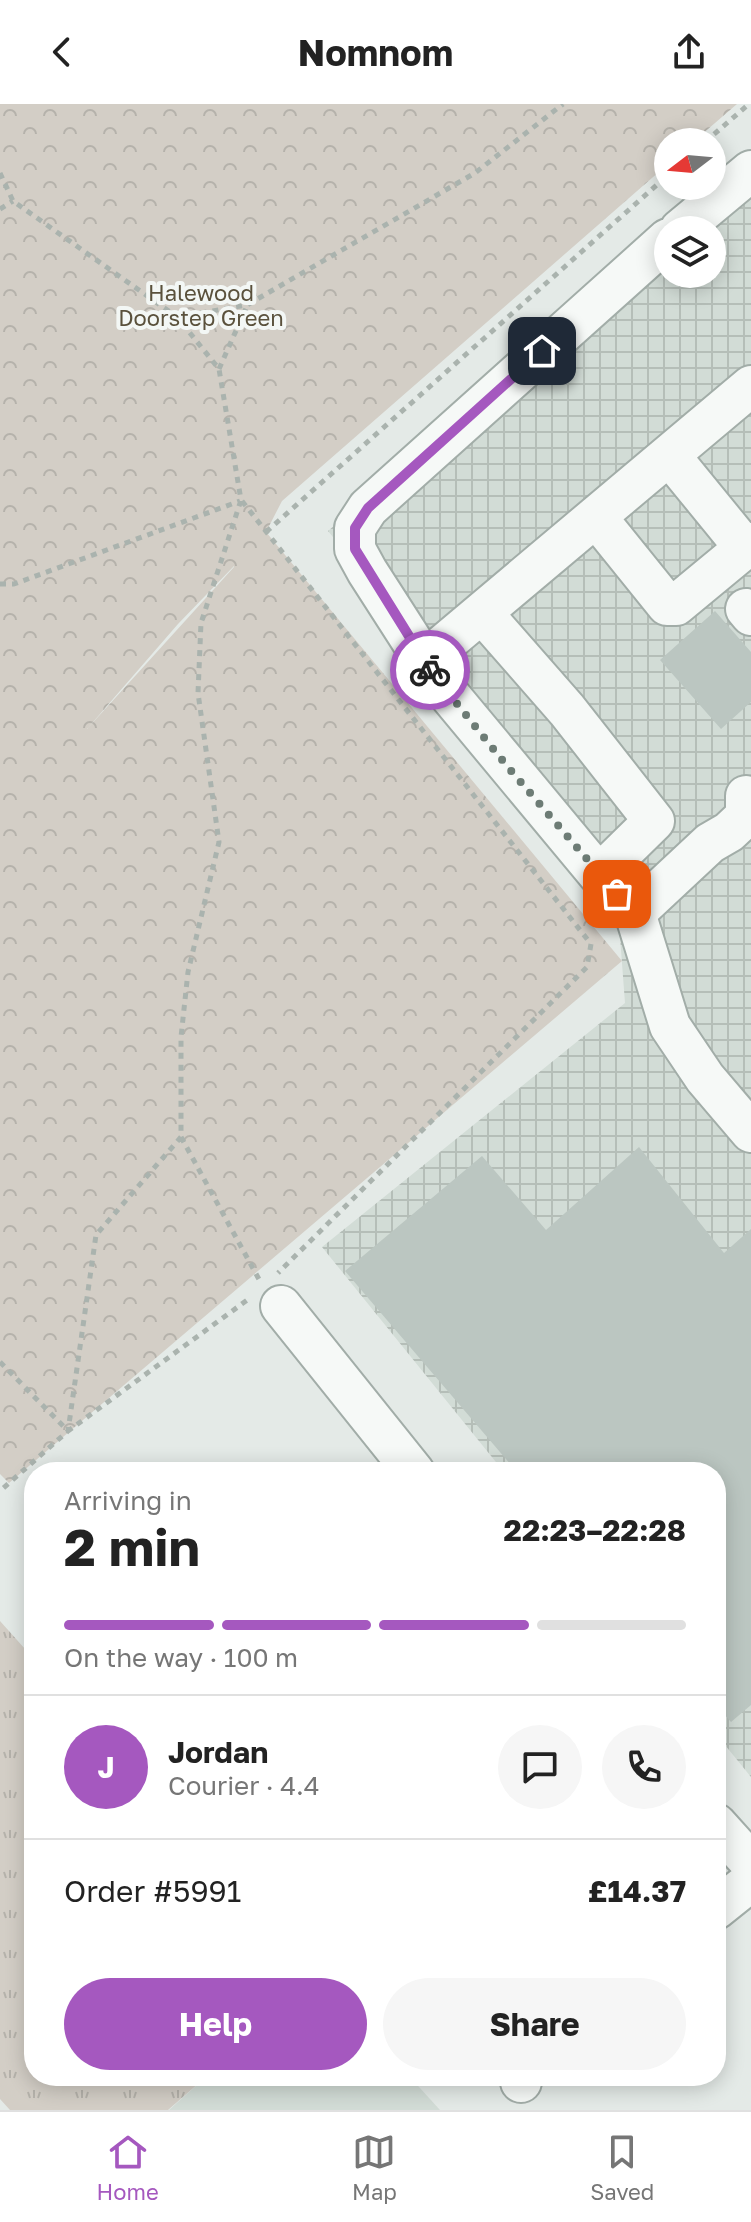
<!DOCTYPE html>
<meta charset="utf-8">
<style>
:root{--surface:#fff;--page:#f6f6f6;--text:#222;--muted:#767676;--line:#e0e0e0;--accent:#a558bf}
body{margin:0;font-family:"Golos Text",sans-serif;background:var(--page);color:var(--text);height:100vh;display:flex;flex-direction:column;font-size:30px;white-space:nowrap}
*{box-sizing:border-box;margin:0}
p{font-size:26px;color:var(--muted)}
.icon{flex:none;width:44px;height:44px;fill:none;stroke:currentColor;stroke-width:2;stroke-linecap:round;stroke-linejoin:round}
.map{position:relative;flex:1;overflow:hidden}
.drawer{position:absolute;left:24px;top:1358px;width:702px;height:624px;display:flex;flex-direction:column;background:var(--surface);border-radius:32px;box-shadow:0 4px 20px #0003}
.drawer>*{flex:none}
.needle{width:52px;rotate:254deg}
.controls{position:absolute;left:654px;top:24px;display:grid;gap:16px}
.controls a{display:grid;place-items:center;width:72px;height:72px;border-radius:50%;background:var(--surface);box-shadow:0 4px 20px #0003;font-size:40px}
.pin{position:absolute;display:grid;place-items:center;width:68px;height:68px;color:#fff;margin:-34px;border-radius:16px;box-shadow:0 4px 12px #0006}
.courier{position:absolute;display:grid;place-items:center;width:80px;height:80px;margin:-40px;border:6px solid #a558bf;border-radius:50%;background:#fff;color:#222;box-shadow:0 2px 10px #0007}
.summary em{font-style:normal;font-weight:700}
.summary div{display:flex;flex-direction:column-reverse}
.summary{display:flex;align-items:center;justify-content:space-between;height:136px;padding:0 40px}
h1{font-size:52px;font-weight:700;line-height:60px}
.bar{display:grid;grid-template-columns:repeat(4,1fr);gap:12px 8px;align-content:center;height:96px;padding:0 40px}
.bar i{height:10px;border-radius:6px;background:var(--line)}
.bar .on{background:var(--accent)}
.bar p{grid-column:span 4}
.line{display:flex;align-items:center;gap:20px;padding:0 40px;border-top:2px solid var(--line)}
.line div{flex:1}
.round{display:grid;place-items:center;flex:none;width:84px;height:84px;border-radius:42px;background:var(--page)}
.cta{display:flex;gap:16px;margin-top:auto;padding:16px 40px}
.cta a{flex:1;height:92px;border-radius:48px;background:var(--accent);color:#fff;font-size:32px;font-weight:700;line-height:92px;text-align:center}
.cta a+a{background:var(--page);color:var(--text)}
header{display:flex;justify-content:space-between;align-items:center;height:104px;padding:0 40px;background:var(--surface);font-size:36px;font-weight:700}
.menu{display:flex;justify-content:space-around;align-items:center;height:112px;border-top:2px solid var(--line);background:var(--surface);font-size:22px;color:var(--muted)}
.menu a{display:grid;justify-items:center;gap:4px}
.menu .on{color:var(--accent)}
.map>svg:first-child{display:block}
.built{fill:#d2dcd6}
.industrial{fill:url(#industrial-grid)}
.grass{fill:url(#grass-tufts)}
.forest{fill:url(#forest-crowns);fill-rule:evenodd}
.building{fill:#bbc6c1}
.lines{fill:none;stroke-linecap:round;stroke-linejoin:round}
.minor-casing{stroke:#a2ada8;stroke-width:44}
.path{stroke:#aab3ae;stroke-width:5;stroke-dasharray:6 6;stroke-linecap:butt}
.minor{stroke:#f6f9f7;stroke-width:40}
.done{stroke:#6d7c75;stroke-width:8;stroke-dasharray:0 14.4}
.route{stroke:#a558bf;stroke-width:10}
.labels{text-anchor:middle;stroke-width:8;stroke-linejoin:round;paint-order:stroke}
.park-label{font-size:22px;fill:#5a513c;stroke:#f3f7f5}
</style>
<header><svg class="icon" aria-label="back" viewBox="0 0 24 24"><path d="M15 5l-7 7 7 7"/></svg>Nomnom<svg class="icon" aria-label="share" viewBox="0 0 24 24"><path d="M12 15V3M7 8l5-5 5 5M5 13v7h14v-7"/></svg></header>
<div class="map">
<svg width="751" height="2006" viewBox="0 0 751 2006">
<defs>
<pattern id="industrial-grid" width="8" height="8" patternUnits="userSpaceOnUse" patternTransform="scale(2)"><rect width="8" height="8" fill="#d2dcd6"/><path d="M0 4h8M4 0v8" fill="none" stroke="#b5beb8"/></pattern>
<pattern id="grass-tufts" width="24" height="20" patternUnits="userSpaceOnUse" patternTransform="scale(2)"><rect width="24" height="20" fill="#d3cec6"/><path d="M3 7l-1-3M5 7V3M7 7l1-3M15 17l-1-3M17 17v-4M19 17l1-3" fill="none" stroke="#b5b2ab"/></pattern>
<pattern id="forest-crowns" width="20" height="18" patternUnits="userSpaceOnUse" patternTransform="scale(2)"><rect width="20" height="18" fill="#d3cec6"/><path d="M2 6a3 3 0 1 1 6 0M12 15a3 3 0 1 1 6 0" fill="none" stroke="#b5b2ab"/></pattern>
</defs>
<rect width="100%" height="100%" fill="#e4eae7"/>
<path class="built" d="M207,1972H409L440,2006H169Z"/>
<path class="industrial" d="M751,61V1673L716,1630V1368H504L322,1143L625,899L616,780L328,427L668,133V170H712V126H676Z"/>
<path class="grass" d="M0,1517L34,1555V1972H207L168,2006H10L0,1995Z"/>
<path class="forest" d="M0,0H737L693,38H668V60L282,397L266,428L622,857L9,1379L0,1370ZM234,462V463L87,625L178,520Z"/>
<path class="building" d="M715,507L751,548V598L721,625L660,556Z
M639,1043L724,1149L751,1125V1601L731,1618L716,1601V1368H517L345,1167L482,1052L546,1126Z"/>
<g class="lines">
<g class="minor-casing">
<path id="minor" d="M680,126L751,67
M668,135L368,404L355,424V445L367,467L437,576L599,771L635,809L670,922L705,974L751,1028
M669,351L745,444
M596,413L667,501H676L751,439
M746,505L751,511
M482,509L567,606L654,717L599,771
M423,558L751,282
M635,809L710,739L729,728L746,712V692
M281,1202L414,1368
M716,1720L751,1759
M716,1805L751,1777
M521,1972V1978"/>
</g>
<path class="path" d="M705,38L749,0
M0,69L13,97L177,213L219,265L241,396L201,519L198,589L219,738L188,868L181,933V1033L96,1131L68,1327L0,1387
M0,105L13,97
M177,213L247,201L475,69L563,0
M219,265L247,202
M242,397L591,840L587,863L278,1169
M266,428L668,71
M0,480H14L240,397
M181,1033L261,1179
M0,1258L68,1327L250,1194"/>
<use href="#minor" class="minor"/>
</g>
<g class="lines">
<path class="done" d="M430,566L507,662L617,790"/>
<path class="route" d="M430,566L355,445V424L368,404L542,247"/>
</g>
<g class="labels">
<g class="park-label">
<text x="201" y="197">Halewood<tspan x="201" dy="25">Doorstep Green</tspan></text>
</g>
</g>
</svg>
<div class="controls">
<a><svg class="needle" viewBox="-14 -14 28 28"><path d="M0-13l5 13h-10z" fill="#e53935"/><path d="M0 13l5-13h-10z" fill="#767676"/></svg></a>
<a><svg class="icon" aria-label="layers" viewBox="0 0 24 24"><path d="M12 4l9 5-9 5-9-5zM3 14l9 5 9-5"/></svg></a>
</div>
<div class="pin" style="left:617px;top:790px;background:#ea580c"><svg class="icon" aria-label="bag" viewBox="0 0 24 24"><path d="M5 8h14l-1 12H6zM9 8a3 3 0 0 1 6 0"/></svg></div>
<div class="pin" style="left:542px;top:247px;background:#1f2937"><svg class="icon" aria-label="home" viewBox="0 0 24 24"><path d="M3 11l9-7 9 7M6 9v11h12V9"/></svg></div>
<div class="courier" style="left:430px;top:566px"><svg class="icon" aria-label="bike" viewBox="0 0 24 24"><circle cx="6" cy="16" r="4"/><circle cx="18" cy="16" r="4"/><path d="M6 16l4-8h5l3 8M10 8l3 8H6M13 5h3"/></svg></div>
<section class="drawer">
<div class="summary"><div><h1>2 min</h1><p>Arriving in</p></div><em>22:23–22:28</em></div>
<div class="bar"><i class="on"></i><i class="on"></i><i class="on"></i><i></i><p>On the way · 100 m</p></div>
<div class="line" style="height:144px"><b class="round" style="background:var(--accent);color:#fff">J</b><div><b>Jordan</b><p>Courier · 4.4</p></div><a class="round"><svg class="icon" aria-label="chat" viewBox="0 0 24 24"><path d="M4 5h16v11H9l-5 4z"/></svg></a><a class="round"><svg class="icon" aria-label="phone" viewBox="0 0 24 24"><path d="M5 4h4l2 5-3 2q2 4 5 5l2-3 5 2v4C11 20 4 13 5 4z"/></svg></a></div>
<div class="line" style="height:104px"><div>Order #5991</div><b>£14.37</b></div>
<div class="cta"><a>Help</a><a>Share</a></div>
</section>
</div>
<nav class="menu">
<a class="on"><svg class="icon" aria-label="home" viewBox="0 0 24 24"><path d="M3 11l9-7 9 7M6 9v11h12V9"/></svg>Home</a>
<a><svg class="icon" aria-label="map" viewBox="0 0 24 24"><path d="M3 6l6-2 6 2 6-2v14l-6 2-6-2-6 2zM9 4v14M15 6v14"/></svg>Map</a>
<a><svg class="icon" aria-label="saved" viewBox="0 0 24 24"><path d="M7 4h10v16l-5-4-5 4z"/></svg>Saved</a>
</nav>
